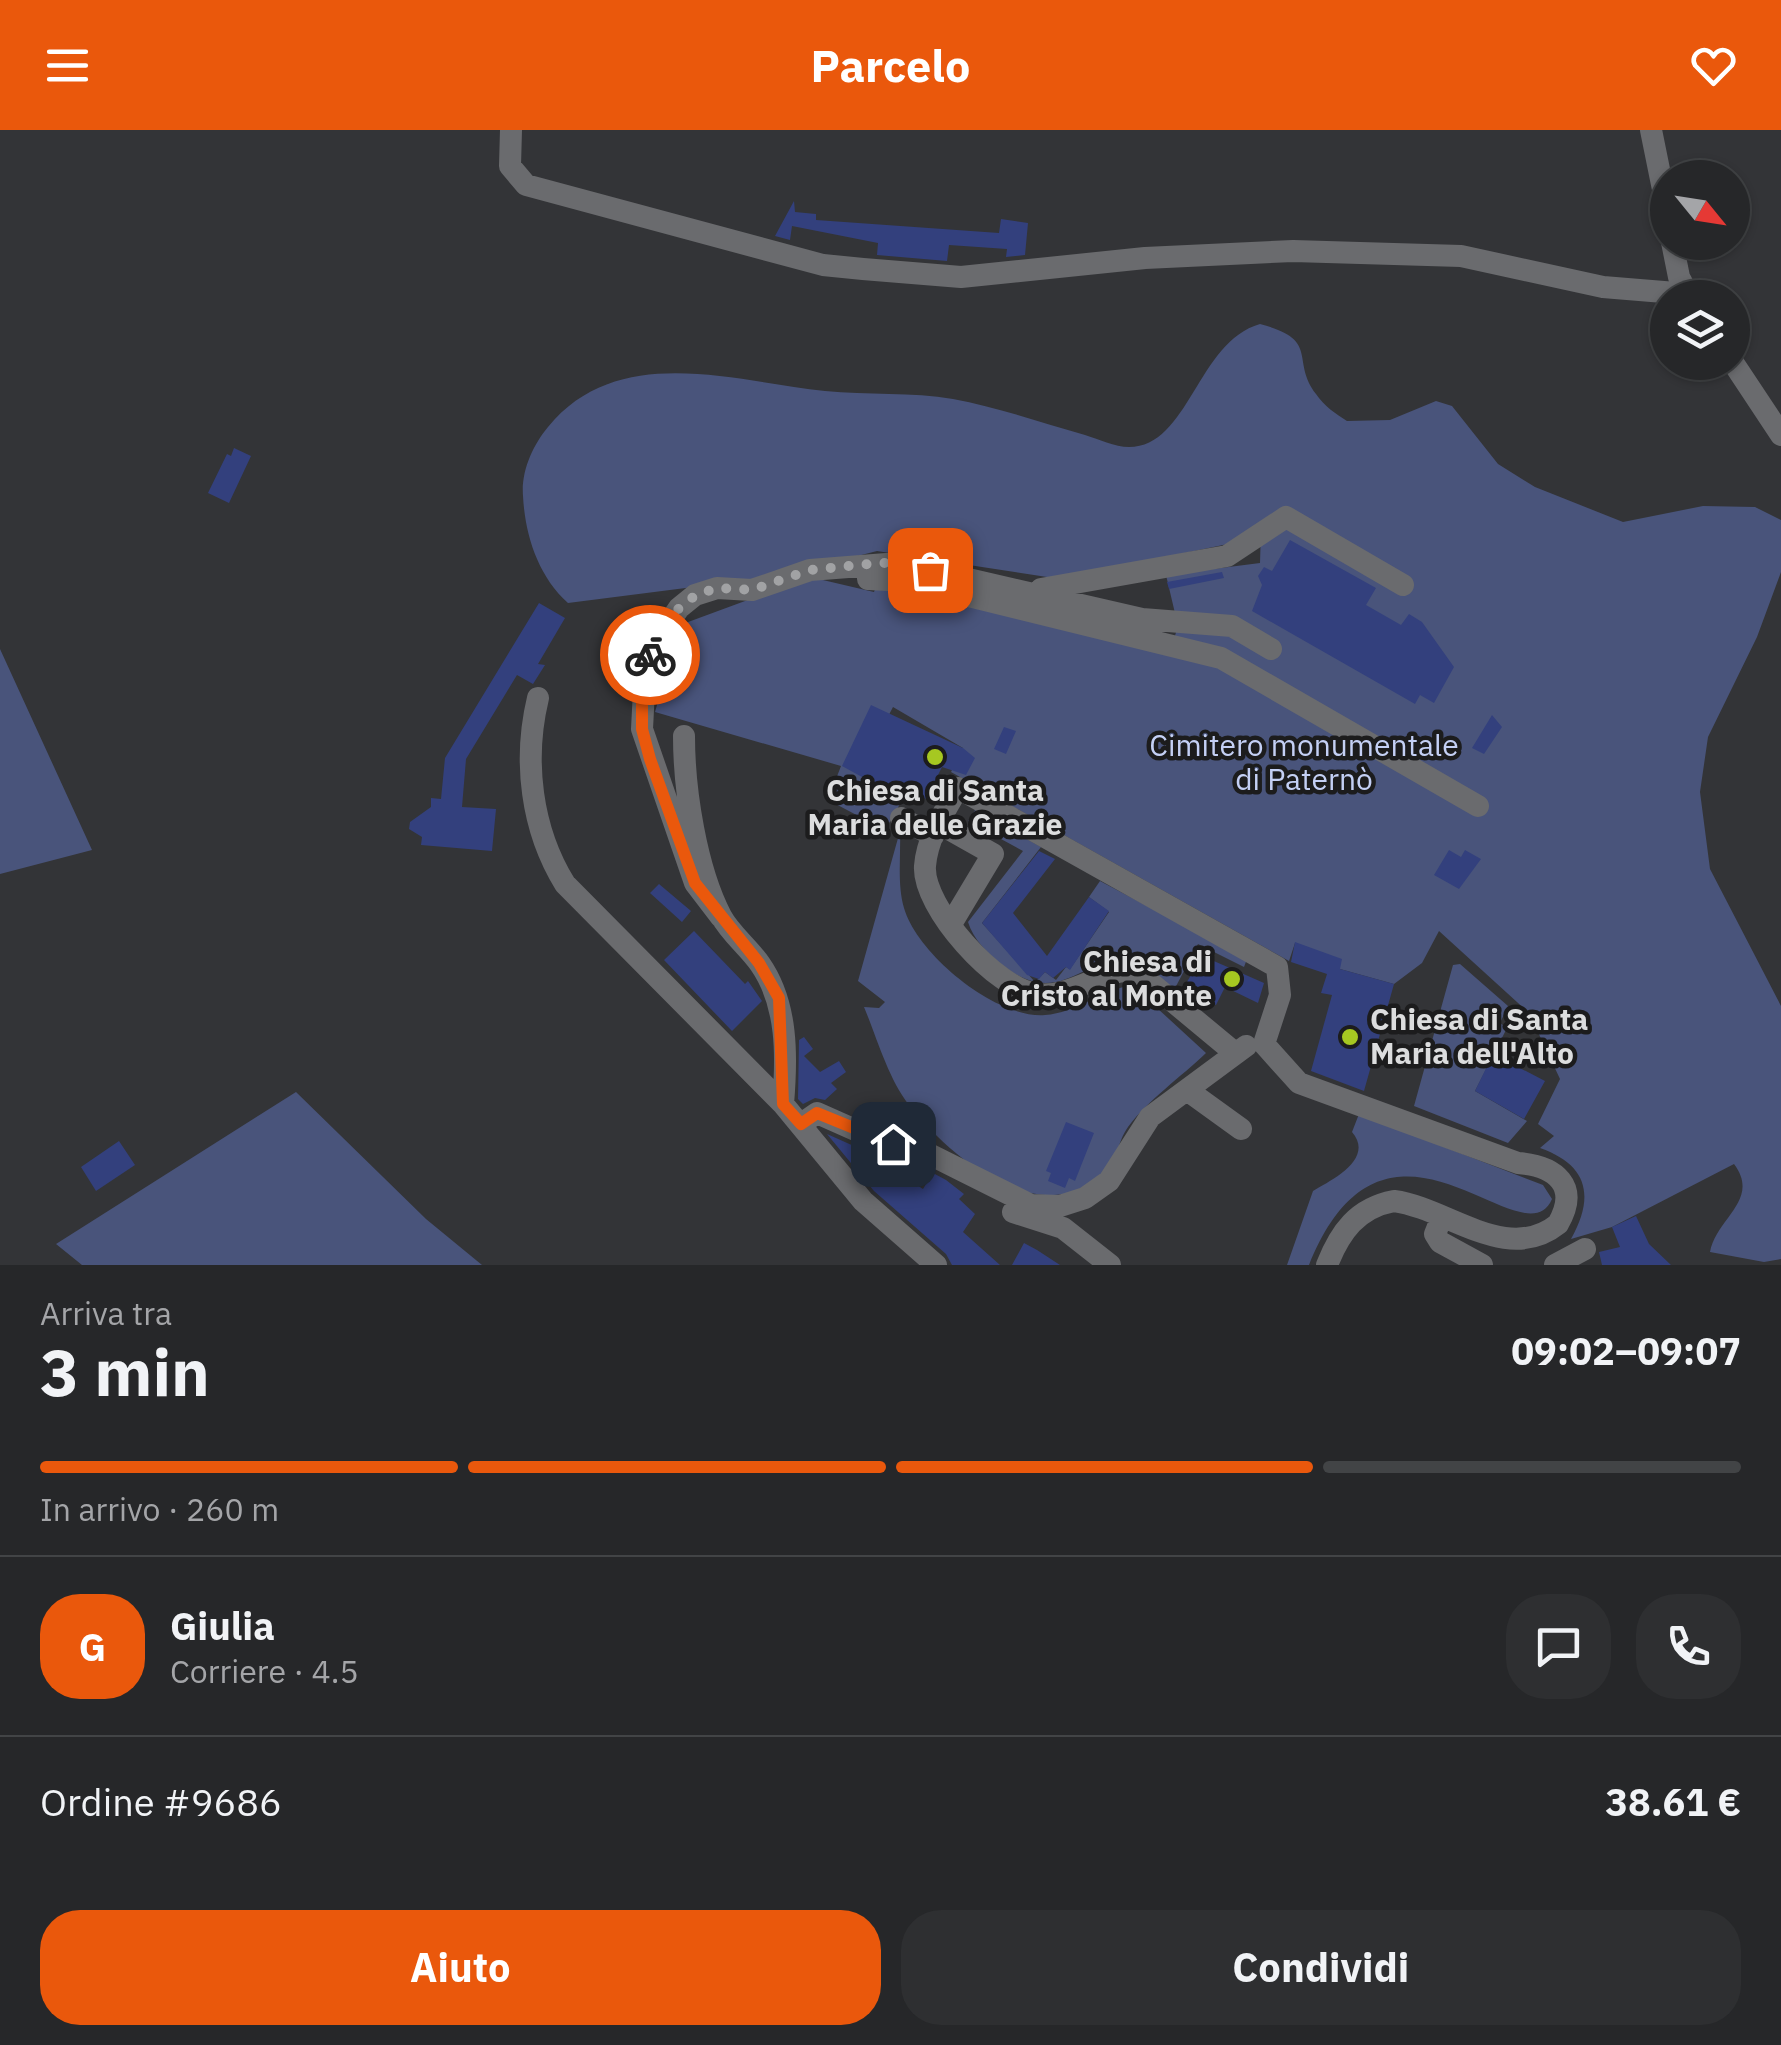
<!DOCTYPE html>
<html lang="it">
<meta charset="utf-8">
<style>
:root{--surface:#262729;--page:#2e2f31;--text:#f1f3f6;--muted:#a4a5a8;--line:#424446;--accent:#ea580c}
body{margin:0;font-family:"IBM Plex Sans",sans-serif;background:var(--page);color:var(--text);height:100vh;display:flex;flex-direction:column;font-size:38px;white-space:nowrap}
*{box-sizing:border-box;margin:0}
p{font-size:32px;color:var(--muted)}
.icon{flex:none;width:55px;height:55px;fill:none;stroke:currentColor;stroke-width:2;stroke-linecap:round;stroke-linejoin:round}
.map{position:relative;height:1135px;overflow:hidden}
.drawer{display:flex;flex-direction:column;background:var(--surface);flex:1}
.drawer>*{flex:none}
.needle{width:65px;rotate:120deg}
.tools{position:absolute;left:1650px;top:30px;display:grid;gap:20px}
.tools a{display:grid;place-items:center;width:100px;height:100px;border-radius:50%;background:var(--surface);box-shadow:0 2px 8px #0004,0 0 0 2px var(--line);font-size:50px}
.pin{position:absolute;display:grid;place-items:center;width:85px;height:85px;color:#fff;margin:-42px;border-radius:20px;box-shadow:0 5px 15px #0006}
.courier{position:absolute;display:grid;place-items:center;width:100px;height:100px;margin:-50px;border:8px solid #ea580c;border-radius:50%;background:#fff;color:#222;box-shadow:0 2px 12px #0007}
.overview em{font-style:normal;font-weight:800}
.overview div{display:flex;flex-direction:column-reverse}
.overview{display:flex;align-items:center;justify-content:space-between;height:170px;padding:0 40px}
h1{font-size:65px;font-weight:800;line-height:75px}
.bar{display:grid;grid-template-columns:repeat(4,1fr);gap:15px 10px;align-content:center;height:120px;padding:0 40px}
.bar i{height:12px;border-radius:8px;background:var(--line)}
.bar .current{background:var(--accent)}
.bar p{grid-column:span 4}
.line{display:flex;align-items:center;gap:25px;padding:0 40px;border-top:2px solid var(--line)}
.line div{flex:1}
.round{display:grid;place-items:center;flex:none;width:105px;height:105px;border-radius:40px;background:var(--page)}
.primary-button{display:flex;gap:20px;margin-top:auto;padding:20px 40px}
.primary-button a{flex:1;height:115px;border-radius:40px;background:var(--accent);color:#fff;font-size:40px;font-weight:800;line-height:115px;text-align:center}
.primary-button a+a{background:var(--page);color:var(--text)}
header{display:flex;justify-content:space-between;align-items:center;height:130px;padding:0 40px;background:var(--accent);color:#fff;font-size:45px;font-weight:800}
.map>svg:first-child{display:block}
.green{fill:#49547b}
.building{fill:#33407d}
.lines{fill:none;stroke-linecap:round;stroke-linejoin:round}
.minor{stroke:#6a6b6e;stroke-width:22}
.done{stroke:#a1a2a4;stroke-width:10;stroke-dasharray:0 18}
.route{stroke:#ea580c;stroke-width:12}
.poi-dot{fill:#a6c821;stroke:#1c1c1d;stroke-width:4}
.labels{text-anchor:middle;stroke-width:9;stroke-linejoin:round;paint-order:stroke}
.park-label{font-size:30px;fill:#c4d0f5;stroke:#1c1c1d}
.poi-label{font-size:30px;font-weight:bold;fill:#dcddde;stroke:#1c1c1d}
</style>
<header><svg class="icon" aria-label="menu" viewBox="0 0 24 24"><path d="M4 6h16M4 12h16M4 18h16"/></svg>Parcelo<svg class="icon" aria-label="heart" viewBox="0 0 24 24"><path d="M12 20l-8-8c-3-5 5-10 8-4 3-6 11-1 8 4z"/></svg></header>
<div class="map">
<svg width="1781" height="1135" viewBox="0 0 1781 1135">
<rect width="100%" height="100%" fill="#333437"/>
<path class="green" d="M1260,194C1321,210 1290,229 1316,264C1324,276 1336,284 1347,291L1390,290L1436,271L1452,276L1498,334L1535,357L1623,392L1703,376L1755,377L1781,390V442L1757,507L1708,607L1700,662L1710,739L1781,876V1129L1764,1132L1710,1122C1716,1088 1761,1070 1734,1034L1612,1097L1571,1109C1595,1066 1588,1035 1540,1018L1554,1006L1538,994L1560,949L1529,883L1439,801L1422,833L1394,854L1340,839L1295,813L1289,831L951,642L963,618L893,577L866,629L908,660L885,700L828,670L841,636L655,582L680,495L810,447L874,462L877,454L1174,509L1178,496L1166,445L1260,433L1261,399L1247,410L1060,449L877,421L779,446L568,473C538,446 525,405 523,366C521,341 533,315 548,297C618,212 732,251 825,261C867,265 912,262 953,269C997,277 1042,293 1085,305C1098,309 1115,317 1129,317C1189,317 1197,212 1260,194Z
M0,519L92,720L0,744Z
M975,680L1041,717L982,793L1035,852L1045,842L1056,850L1066,837L1070,839L1109,782L1089,767L1100,751L1247,829L1244,837L1198,814L1172,864L1135,829C1078,826 1061,880 1002,835C988,824 973,809 968,792L1023,721L968,691Z
M900,701C901,726 897,754 904,778C917,824 996,889 1045,885C1076,883 1101,860 1132,855L1206,923C1181,947 1148,970 1128,997C1117,1012 1117,1034 1103,1045C1038,1101 951,1028 909,975C888,948 877,908 864,877L879,878L885,872L858,851Z
M1460,834L1508,876L1500,893L1507,898L1475,961L1527,991L1508,1013L1414,976L1453,835Z
M296,962L426,1089L482,1135H82L56,1114Z
M1359,984L1543,1055L1552,1069C1523,1135 1387,942 1309,1135H1287L1313,1061C1332,1050 1375,1029 1352,1002Z"/>
<path class="building" d="M794,71L795,82L816,84V90L999,103L1001,89L1028,93L1025,125L1006,127L1007,119L949,115L947,131L877,125L878,113L792,96L790,110L775,106Z
M234,318L251,326L229,373L208,363L227,324L231,326Z
M1290,410L1376,458L1366,475L1401,495L1409,484L1422,492L1454,537L1434,573L1420,565L1415,574L1252,481L1262,455L1258,446L1264,437L1272,441Z
M1222,442L1224,448L1169,459L1167,452Z
M539,473L565,488L538,534L545,535L533,554L517,545L466,629L462,677L496,679L492,721L421,715L422,707L409,699L410,692L431,677V668L441,669L445,628Z
M871,575L963,618L975,628L966,645L942,637L926,669L909,660L902,669L842,636Z
M1492,585L1502,597L1484,624L1472,618Z
M1004,597L1016,601L1006,624L994,619Z
M1449,720L1461,727L1465,720L1481,729L1459,759L1434,745Z
M1039,721L1055,729L1013,783L1047,826L1089,767L1109,781L1070,840L1066,837L1053,848L1045,842L1039,849L1027,845L982,793Z
M659,754L691,781L682,792L650,763Z
M694,801L745,854L748,851L762,871L732,901L664,830Z
M1295,812L1342,829L1340,839L1394,854L1364,961L1311,941L1332,865L1321,863L1327,844L1291,832Z
M1207,828L1264,853L1258,873L1225,857L1216,875L1184,857L1191,845L1197,847Z
M804,907L813,919L804,926L820,942L839,931L846,942L831,953L837,959L825,970L815,968L803,974L798,969L799,910Z
M1493,924L1545,951L1524,989L1475,961Z
M1066,992L1094,1003L1075,1051L1069,1048L1065,1058L1048,1051L1051,1043L1046,1041Z
M827,1004L874,1025L910,1034L903,1046L923,1059L933,1043L946,1050L964,1064L959,1069L975,1084L963,1102L1000,1135H952L946,1124L874,1061Z
M119,1011L135,1035L96,1061L81,1037Z
M1636,1086L1649,1114L1671,1135H1602L1599,1122L1620,1117L1612,1097Z
M1024,1113L1037,1120L1060,1135H1012Z"/>
<g class="lines">
<path class="minor" d="M511,0L510,36L526,55L823,135L863,139L961,147L1145,128L1293,121L1461,126L1603,157L1688,164
M1651,0L1668,84
M1672,112L1679,147L1690,168
M1732,231L1781,305
M868,449L908,451L1221,528L1478,676
M1041,459L1227,426L1286,387L1403,455
M538,568C523,630 531,699 565,754L783,974L863,1071L936,1135
M684,606C684,660 696,738 721,786C730,803 748,817 760,834C788,874 787,927 783,974
M901,688L933,706
M938,693L993,724L951,794
M721,787L695,753L642,599L645,541L652,517L679,478L695,465L717,458L752,460L810,440L899,433L1142,489L1232,496L1271,519
M1264,914L1299,953L1518,1033C1556,1036 1580,1056 1558,1094C1507,1135 1447,1078 1394,1071C1357,1078 1340,1102 1327,1135
M1235,923L1135,840C1101,840 1072,868 1037,864C997,860 922,777 925,736C927,708 944,682 958,658L1277,837L1280,865L1264,914
M1187,960L1241,999
M801,994L817,983L880,1011L927,1023L1031,1075L1060,1076L1085,1068L1109,1051L1150,987L1246,916
M1013,1082L1063,1098L1110,1135
M1441,1089L1435,1104L1440,1112L1482,1135
M1555,1135L1585,1119"/>
</g>
<g class="lines">
<path class="done" d="M650,525L679,478L696,465L717,458L752,460L810,440L869,434L898,432L930,440"/>
<path class="route" d="M650,525L642,573V599L650,629L695,753L759,833L779,868L783,974L801,994L817,983L893,1014"/>
</g>
<g class="poi-dot">
<circle cx="935" cy="627" r="10"/>
<circle cx="1232" cy="849" r="10"/>
<circle cx="1350" cy="907" r="10"/>
</g>
<g class="labels">
<g class="park-label">
<text x="1304" y="626">Cimitero monumentale<tspan x="1304" dy="34">di Paternò</tspan></text>
</g>
<g class="poi-label">
<text x="935" y="671">Chiesa di Santa<tspan x="935" dy="34">Maria delle Grazie</tspan></text>
<text x="1212" y="842" text-anchor="end">Chiesa di<tspan x="1212" dy="34">Cristo al Monte</tspan></text>
<text x="1370" y="900" text-anchor="start">Chiesa di Santa<tspan x="1370" dy="34">Maria dell'Alto</tspan></text>
</g>
</g>
</svg>
<div class="tools">
<a><svg class="needle" viewBox="-14 -14 28 28"><path d="M0-13l5 13h-10z" fill="#e53935"/><path d="M0 13l5-13h-10z" fill="#a4a5a8"/></svg></a>
<a><svg class="icon" aria-label="layers" viewBox="0 0 24 24"><path d="M12 4l9 5-9 5-9-5zM3 14l9 5 9-5"/></svg></a>
</div>
<div class="pin" style="left:930px;top:440px;background:#ea580c"><svg class="icon" aria-label="bag" viewBox="0 0 24 24"><path d="M5 8h14l-1 12H6zM9 8a3 3 0 0 1 6 0"/></svg></div>
<div class="pin" style="left:893px;top:1014px;background:#1f2937"><svg class="icon" aria-label="home" viewBox="0 0 24 24"><path d="M3 11l9-7 9 7M6 9v11h12V9"/></svg></div>
<div class="courier" style="left:650px;top:525px"><svg class="icon" aria-label="bike" viewBox="0 0 24 24"><circle cx="6" cy="16" r="4"/><circle cx="18" cy="16" r="4"/><path d="M6 16l4-8h5l3 8M10 8l3 8H6M13 5h3"/></svg></div>
</div>
<section class="drawer">
<div class="overview"><div><h1>3 min</h1><p>Arriva tra</p></div><em>09:02–09:07</em></div>
<div class="bar"><i class="current"></i><i class="current"></i><i class="current"></i><i></i><p>In arrivo · 260 m</p></div>
<div class="line" style="height:180px"><b class="round" style="background:var(--accent);color:#fff">G</b><div><b>Giulia</b><p>Corriere · 4.5</p></div><a class="round"><svg class="icon" aria-label="chat" viewBox="0 0 24 24"><path d="M4 5h16v11H9l-5 4z"/></svg></a><a class="round"><svg class="icon" aria-label="phone" viewBox="0 0 24 24"><path d="M5 4h4l2 5-3 2q2 4 5 5l2-3 5 2v4C11 20 4 13 5 4z"/></svg></a></div>
<div class="line" style="height:130px"><div>Ordine #9686</div><b>38.61 €</b></div>
<div class="primary-button"><a>Aiuto</a><a>Condividi</a></div>
</section>
